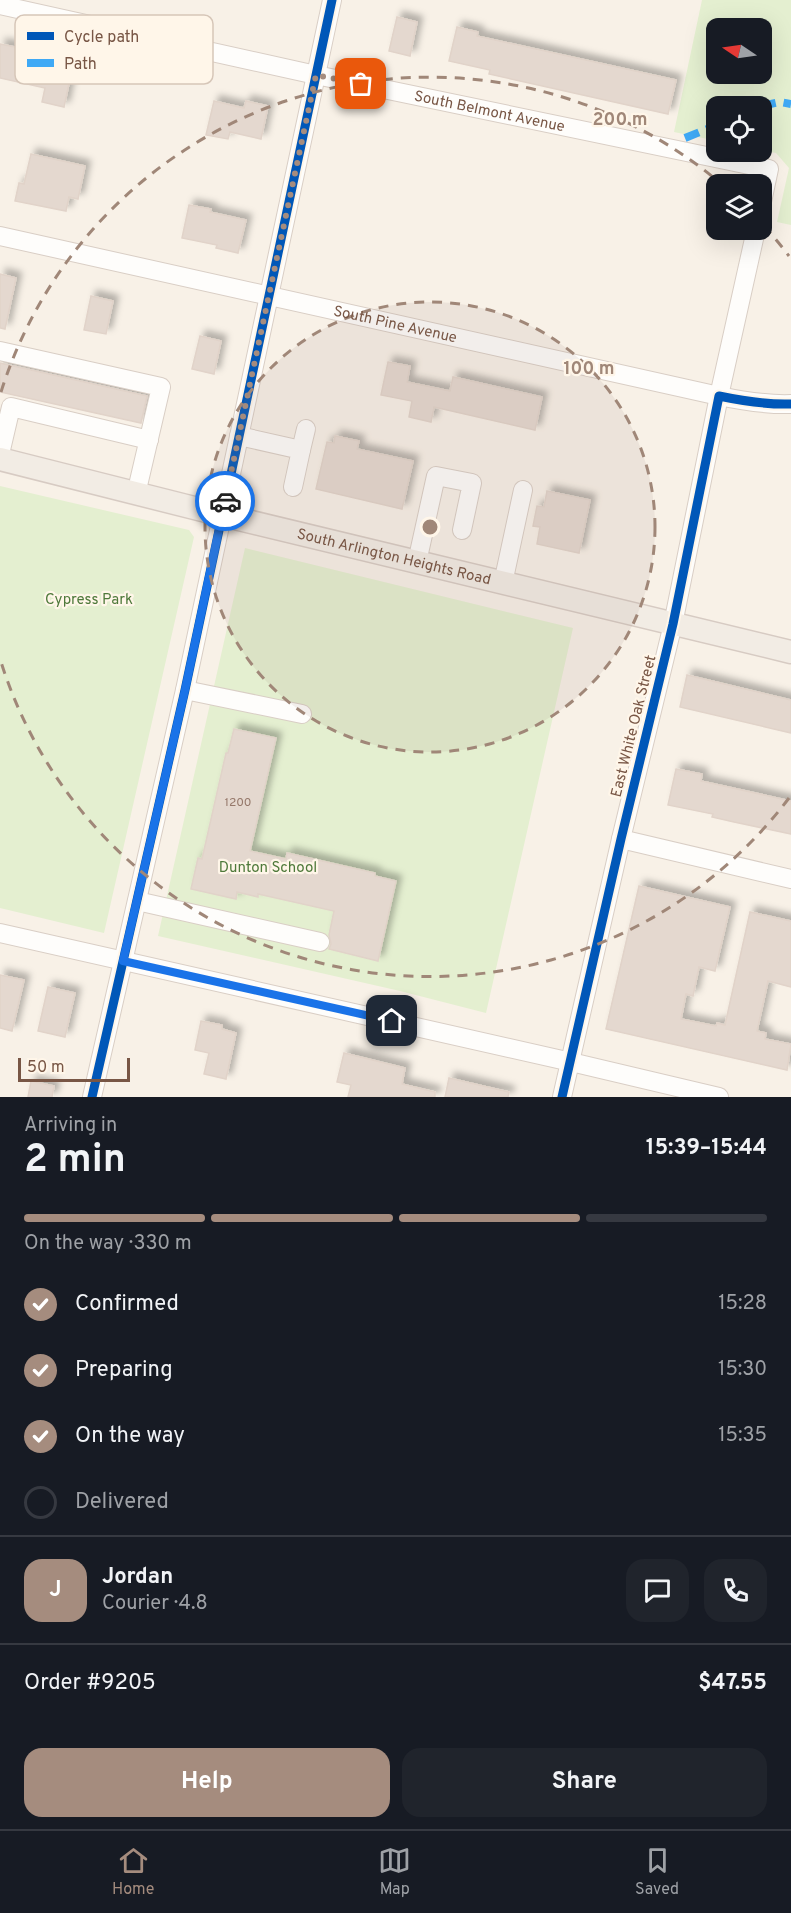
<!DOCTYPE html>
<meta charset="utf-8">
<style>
:root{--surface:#171b24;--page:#20242c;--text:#f1f3f6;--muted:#9ea1a6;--line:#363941;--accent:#a58c7e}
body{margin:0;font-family:Overpass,sans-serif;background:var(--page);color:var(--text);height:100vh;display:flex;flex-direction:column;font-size:22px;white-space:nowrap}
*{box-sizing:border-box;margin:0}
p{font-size:20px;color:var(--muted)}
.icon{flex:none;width:33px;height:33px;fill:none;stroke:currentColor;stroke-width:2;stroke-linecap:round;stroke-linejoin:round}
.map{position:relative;height:1097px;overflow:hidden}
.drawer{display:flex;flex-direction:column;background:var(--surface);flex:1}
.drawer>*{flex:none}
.needle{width:39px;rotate:283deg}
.buttons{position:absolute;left:706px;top:18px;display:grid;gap:12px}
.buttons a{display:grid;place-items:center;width:66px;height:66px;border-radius:12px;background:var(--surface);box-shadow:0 6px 24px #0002;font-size:30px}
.scale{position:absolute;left:18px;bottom:15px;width:112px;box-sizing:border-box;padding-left:6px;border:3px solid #785645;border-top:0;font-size:16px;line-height:21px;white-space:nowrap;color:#785645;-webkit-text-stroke:4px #fff6e9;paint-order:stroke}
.pin{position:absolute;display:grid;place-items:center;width:51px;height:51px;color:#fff;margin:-26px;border-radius:12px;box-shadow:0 3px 9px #0006}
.courier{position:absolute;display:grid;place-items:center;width:60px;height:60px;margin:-30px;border:4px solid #1a73e8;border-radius:50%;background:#fff;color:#222;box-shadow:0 2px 8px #0007}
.headline em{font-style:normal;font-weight:700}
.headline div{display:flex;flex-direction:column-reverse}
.headline{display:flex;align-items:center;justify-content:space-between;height:102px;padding:0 24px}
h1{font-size:39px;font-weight:700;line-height:45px}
.bar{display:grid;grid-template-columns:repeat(4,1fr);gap:9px 6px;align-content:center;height:72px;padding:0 24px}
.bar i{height:8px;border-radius:4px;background:var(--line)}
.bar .on{background:var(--accent)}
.bar p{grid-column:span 4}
.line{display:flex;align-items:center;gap:15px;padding:0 24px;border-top:2px solid var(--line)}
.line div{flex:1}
.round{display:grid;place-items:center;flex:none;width:63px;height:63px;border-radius:18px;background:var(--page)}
ol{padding:0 24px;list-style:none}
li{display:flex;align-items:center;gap:18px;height:66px}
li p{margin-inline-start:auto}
li .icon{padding:6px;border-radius:50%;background:var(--accent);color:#fff;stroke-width:4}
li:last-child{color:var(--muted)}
li i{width:33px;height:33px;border:3px solid var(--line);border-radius:50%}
.cta{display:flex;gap:12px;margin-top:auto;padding:12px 24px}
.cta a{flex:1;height:69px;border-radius:18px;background:var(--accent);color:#fff;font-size:24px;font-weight:700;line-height:69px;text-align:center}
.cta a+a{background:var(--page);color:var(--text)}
.tab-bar{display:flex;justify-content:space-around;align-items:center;height:84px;border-top:2px solid var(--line);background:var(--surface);font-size:16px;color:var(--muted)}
.tab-bar a{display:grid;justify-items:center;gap:3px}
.tab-bar .on{color:var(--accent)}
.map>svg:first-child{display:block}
.green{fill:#e4efd0;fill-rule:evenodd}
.building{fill:#e4d8cf;stroke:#e1d3c9;stroke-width:1.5;filter:url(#shadow)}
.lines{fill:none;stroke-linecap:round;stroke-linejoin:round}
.minor-casing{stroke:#d9cec5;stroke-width:20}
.major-casing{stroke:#d7cbc3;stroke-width:25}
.minor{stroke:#fefdfb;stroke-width:18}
.major{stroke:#f2ece4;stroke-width:22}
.quiet{stroke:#3fa9f5;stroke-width:8;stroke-dasharray:15 8;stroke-linecap:butt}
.cycleway-casing{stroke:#fff6e9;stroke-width:13}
.cycleway{stroke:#0057b8;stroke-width:9}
.done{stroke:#a58c7e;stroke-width:6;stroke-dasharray:0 10.8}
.route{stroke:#1a73e8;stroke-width:8}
.ring{fill:none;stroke:#a08778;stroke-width:3;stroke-dasharray:10 8}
.labels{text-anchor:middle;stroke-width:4.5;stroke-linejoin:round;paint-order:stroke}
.number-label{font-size:12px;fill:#95786a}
.street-label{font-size:15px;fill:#785645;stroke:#fff6e9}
.park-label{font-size:15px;fill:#4e793a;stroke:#fff6e9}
.key{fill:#fff6e9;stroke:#d6c6b8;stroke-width:1.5}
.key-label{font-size:16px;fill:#785645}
.centre{fill:#a08778;stroke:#fff6e9;stroke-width:3}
.ring-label{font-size:18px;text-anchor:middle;font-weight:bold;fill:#a08778;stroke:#fff6e9;stroke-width:4.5;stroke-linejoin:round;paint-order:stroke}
</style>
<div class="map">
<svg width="791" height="1097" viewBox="0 0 791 1097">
<defs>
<filter id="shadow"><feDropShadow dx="5.5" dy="-5.5" stdDeviation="3" flood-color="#0004"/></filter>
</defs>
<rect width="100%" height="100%" fill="#f8f1e7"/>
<path class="green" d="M702,0H791V225L777,222L789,168L776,153L762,150V106H717V141L674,132ZM717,28H762V74H717Z
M0,486L189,530L194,537L104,933L0,908Z
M245,548L573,628L486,1013L400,991L158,936Z"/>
<path class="building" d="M397,17L417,22L410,56L389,51Z
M457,27L478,32L477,36L676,80L668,114L489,74L490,70L449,61Z
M0,44L35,51L32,66L71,74L64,107L42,102L45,88L0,78Z
M214,101L244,108L246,101L268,106L261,139L230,132L228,139L206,135Z
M31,154L85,166L78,199L69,197L66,211L15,201L19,183L24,184Z
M189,205L211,209L210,212L246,220L238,253L216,248L217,245L182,238Z
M0,274L16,278L5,329L0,328Z
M91,296L113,301L106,334L84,330Z
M200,336L221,341L214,374L192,369Z
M388,362L410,366L407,382L450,391L453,377L542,397L535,430L434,407L431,422L409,417L412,401L381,395Z
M0,363L147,396L141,423L0,392Z
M335,436L359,441L357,449L413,461L402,509L316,489L327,442L334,443Z
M547,491L590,500L579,553L537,544L540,527L533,526L537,506L544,507Z
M687,675L791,700V733L680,707Z
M234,729L276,738L250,851L286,859L287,853L375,873V876L396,881L378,961L329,949L331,944L329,935L334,911L258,894V897L237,892L236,899L191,889L198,858L202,859L226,753H228Z
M676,769L702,774L701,781L791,801V834L734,822L712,817L713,814L668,805Z
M639,886L730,907L715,971L699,967L693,996L686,994L681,1019L716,1026L717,1023L725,1025L750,912L791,921V987L768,981L757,1031L766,1033L765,1039L791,1044L787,1070L606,1029Z
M0,975L24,980L12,1031L0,1028Z
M48,987L75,993L65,1037L38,1031Z
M201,1021L222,1025V1029L236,1033L226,1079L204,1074L209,1053L195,1050Z
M344,1053L405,1068L402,1084L435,1092V1097H348L351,1085L337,1082Z
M449,1078L509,1092L508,1097H445Z
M31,1081L54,1086L52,1097H28Z"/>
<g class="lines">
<g class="minor-casing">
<g id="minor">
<path id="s1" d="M0,5L316,75L769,169L762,202"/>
<path id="s2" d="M0,236L719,396C743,401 766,405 791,404"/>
<path d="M0,351L161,387L136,494"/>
<path d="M239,436L301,450L293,487"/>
<path d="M301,450L306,429"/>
<path d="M0,454L11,407L149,440"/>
<path d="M417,562L436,476L472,483L462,530"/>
<path d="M503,583L523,490"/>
<path d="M185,690L302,714"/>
<path d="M621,839L791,879"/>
<path d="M137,901L320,942"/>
<path d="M0,933L571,1062L719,1097"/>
<path d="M92,1097L185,690L332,0"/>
<path d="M562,1097L621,839L673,624L719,396L756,230"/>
</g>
</g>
<g class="major-casing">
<g id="major">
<path id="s3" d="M0,459L222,515L791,652"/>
</g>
</g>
<use href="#minor" class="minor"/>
<use href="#major" class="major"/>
<path class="quiet" d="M761,106L780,102L791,104
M685,138L717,125"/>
<g class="cycleway-casing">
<path id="cycleway" d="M92,1097L185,690L332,0
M562,1097L621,839L673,624L719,396C743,401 766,405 791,404"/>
</g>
<use href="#cycleway" class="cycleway"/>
</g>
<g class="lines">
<path class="done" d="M225,501L316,75L361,84"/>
<path class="route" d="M225,501L185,690L123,961L392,1021"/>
</g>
<circle cx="430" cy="527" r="225" fill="#a08778" fill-opacity=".12"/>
<g class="ring">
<circle cx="430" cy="527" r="225"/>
<path d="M789 798A450 450 0 0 1 1 662M1 392A450 450 0 0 1 719 182M764 226A450 450 0 0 1 789 256"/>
</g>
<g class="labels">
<g class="number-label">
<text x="238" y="806">1200</text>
</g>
<g class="street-label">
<text dy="5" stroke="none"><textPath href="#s1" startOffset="501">South Belmont Avenue</textPath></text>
<text dy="5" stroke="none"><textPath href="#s2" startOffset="405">South Pine Avenue</textPath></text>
<text dy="5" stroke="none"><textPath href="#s3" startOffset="406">South Arlington Heights Road</textPath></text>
<text transform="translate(633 726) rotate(-76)" y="5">East White Oak Street</text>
</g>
<g class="park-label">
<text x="89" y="604">Cypress Park</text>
<text x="268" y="872">Dunton School</text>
</g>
</g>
<rect x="15" y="15" width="198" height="69" rx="9" class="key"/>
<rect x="27" y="32" width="27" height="8" fill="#0057b8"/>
<rect x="27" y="59" width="27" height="8" fill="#3fa9f5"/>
<g class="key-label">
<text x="64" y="42">Cycle path</text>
<text x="64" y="69">Path</text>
</g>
<circle cx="430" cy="527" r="9" class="centre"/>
<g class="ring-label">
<text x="620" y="125">200 m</text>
<text x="589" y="374">100 m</text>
</g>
</svg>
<div class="buttons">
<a><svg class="needle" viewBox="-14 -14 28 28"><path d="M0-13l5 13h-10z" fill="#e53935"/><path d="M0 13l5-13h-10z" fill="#9ea1a6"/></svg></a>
<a><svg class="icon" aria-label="locate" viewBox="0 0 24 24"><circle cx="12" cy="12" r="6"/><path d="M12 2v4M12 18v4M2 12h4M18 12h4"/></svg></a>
<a><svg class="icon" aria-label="layers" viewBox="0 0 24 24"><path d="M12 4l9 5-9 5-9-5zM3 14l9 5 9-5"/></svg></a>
</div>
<div class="scale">50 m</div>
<div class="pin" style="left:361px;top:84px;background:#ea580c"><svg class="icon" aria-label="bag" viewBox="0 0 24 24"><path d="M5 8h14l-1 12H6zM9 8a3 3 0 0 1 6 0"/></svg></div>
<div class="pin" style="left:392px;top:1021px;background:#1f2937"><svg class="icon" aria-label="home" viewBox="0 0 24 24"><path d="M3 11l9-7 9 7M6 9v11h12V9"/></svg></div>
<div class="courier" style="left:225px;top:501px"><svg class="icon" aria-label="car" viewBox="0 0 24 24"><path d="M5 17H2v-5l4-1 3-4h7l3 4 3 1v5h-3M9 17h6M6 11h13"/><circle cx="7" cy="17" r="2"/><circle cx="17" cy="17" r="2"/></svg></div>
</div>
<section class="drawer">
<div class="headline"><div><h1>2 min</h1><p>Arriving in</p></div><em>15:39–15:44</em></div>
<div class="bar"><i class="on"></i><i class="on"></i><i class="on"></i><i></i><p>On the way · 330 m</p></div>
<ol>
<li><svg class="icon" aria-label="check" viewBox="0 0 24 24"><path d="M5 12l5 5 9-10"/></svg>Confirmed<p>15:28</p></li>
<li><svg class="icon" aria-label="check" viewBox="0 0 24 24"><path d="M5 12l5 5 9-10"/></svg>Preparing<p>15:30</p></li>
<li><svg class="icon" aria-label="check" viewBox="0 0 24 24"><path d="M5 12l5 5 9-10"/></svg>On the way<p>15:35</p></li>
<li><i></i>Delivered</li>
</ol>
<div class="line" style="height:108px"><b class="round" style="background:var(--accent);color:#fff">J</b><div><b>Jordan</b><p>Courier · 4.8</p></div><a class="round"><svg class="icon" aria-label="chat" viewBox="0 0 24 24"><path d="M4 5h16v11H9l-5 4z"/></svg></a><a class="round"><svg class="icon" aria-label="phone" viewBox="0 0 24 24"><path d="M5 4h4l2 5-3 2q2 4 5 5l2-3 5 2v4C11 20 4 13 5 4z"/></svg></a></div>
<div class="line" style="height:78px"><div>Order #9205</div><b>$47.55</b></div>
<div class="cta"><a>Help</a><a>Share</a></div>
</section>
<nav class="tab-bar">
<a class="on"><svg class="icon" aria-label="home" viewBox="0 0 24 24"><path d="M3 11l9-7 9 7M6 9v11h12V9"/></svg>Home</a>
<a><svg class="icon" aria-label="map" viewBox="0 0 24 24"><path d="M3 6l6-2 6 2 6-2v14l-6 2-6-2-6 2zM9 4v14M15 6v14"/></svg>Map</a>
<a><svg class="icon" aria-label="saved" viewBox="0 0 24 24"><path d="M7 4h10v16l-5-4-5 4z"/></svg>Saved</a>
</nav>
